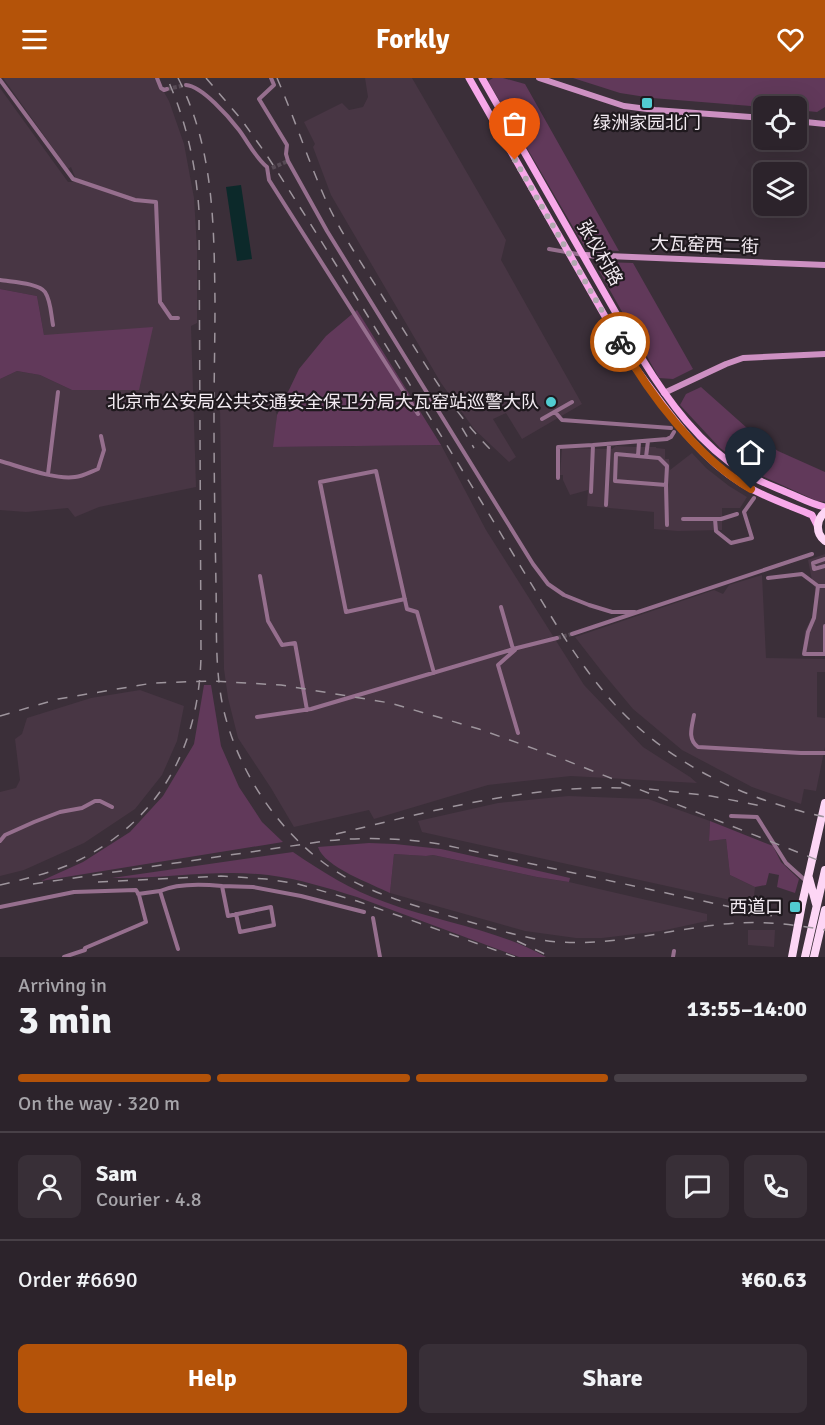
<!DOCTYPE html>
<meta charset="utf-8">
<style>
:root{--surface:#2c232b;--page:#382f37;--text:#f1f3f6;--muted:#a6a4a9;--line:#484047;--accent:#b45309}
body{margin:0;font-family:Signika,"Noto Sans SC",sans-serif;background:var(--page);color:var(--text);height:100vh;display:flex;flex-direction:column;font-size:22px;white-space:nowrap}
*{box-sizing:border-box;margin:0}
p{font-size:20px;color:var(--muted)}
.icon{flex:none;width:33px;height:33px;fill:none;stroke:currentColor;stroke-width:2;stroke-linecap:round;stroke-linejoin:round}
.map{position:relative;height:879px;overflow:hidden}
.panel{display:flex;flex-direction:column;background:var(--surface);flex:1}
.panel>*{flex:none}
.fabs{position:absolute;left:753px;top:18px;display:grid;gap:12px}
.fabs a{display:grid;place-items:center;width:54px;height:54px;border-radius:9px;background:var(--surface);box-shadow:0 6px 24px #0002,0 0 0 2px var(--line);font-size:30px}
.pin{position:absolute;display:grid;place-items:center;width:51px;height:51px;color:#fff;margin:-62px -26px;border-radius:50% 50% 50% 0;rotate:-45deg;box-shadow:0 0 6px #0007}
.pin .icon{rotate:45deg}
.courier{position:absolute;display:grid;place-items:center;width:60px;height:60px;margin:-30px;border:4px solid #b45309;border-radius:50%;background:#fff;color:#222;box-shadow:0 2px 8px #0007}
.headline em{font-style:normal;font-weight:800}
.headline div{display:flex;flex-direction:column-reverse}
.headline{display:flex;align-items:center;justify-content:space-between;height:102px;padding:0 18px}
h1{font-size:39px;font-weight:800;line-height:45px}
.bar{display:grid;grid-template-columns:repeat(4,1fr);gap:9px 6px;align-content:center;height:72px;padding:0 18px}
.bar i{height:8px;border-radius:4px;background:var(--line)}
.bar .selected{background:var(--accent)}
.bar p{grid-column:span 4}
.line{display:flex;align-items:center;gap:15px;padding:0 18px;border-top:2px solid var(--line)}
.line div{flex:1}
.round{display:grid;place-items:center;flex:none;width:63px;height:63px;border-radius:9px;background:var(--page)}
.cta{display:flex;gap:12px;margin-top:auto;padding:12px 18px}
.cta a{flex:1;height:69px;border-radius:9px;background:var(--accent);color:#fff;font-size:24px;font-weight:800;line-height:69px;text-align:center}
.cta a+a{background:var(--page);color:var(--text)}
header{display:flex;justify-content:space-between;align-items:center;height:78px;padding:0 18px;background:var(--accent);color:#fff;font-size:27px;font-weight:800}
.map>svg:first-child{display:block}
.built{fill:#483644}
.green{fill:#61395a}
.water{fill:#0c292a}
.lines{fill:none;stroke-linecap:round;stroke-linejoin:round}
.street-tunnel{stroke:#574b55;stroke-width:4;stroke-dasharray:4 2;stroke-linecap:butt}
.street{stroke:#966f8e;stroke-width:4}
.secondary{stroke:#cd90c2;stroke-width:6}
.primary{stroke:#f7a8e9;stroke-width:7}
.highway{stroke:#fdd6f5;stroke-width:8}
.rail{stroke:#9e959d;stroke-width:1.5;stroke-dasharray:10 10;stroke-linecap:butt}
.done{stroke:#b3a9b1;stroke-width:6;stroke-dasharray:0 10.8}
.route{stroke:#b45309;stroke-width:8}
.poi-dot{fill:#51ccd1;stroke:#1f191e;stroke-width:2}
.labels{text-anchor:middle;stroke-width:4.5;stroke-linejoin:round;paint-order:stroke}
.poi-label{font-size:18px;fill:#f3ebf2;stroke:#1f191e;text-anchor:end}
.street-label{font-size:18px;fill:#f3ebf2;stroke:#1f191e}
</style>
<header><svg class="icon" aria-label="menu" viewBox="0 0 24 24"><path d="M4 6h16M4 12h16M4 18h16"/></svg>Forkly<svg class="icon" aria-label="heart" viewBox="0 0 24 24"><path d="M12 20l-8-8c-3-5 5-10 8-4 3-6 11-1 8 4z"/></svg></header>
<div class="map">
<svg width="825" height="879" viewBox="0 0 825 879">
<rect width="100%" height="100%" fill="#3b2f39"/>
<path class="built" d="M3,0H156L169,23L184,66L194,120L197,170V245L191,248L196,409L99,429L75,439L68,430L26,434L0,432V301L17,293L40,297L72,312L44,257L37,218L0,211V10L68,104H77L71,89L68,91Z
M365,0H412L506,162L501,182L582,326L522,361L506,335L493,341L516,379L509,384L474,351L441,305L331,117L313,69L315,66L304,44L342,25L349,32L363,29L368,19Z
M268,315L277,337L274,369L441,367L486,452L584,607L643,669L690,699L697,705L571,698L488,707L374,741L369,732L294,749L271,710L238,660L228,620L224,591L220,329Z
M616,368L635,369H656V370L665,371V381H669L670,392L692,375L706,390L729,408L747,419L740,430H722V452L678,453L654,451V434L587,428L588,412L570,417L563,402V397H560L562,370L612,371Z
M825,476V578L802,577L805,553L813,537L815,510L813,507L808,482Z
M762,497L766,580L825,581V594H817V639L825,640V669L816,713L804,711L801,726L752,709L682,672L633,631L603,595L575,559L714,512L723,516L729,507Z
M140,612L184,628L177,663L162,697L135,731L84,765L24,792L0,798V714L16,710L20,702L15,661L22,656L27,640L91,620Z
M568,718L648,721L710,743L709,763L726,761L730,797L755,809L753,827L422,754L418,743L498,725Z
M394,776L426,778L433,777L537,799L569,804L707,836V843L661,853L602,860H576L525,853L390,815Z
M748,852H775L774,869L748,867Z"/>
<path class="green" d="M493,0H503L525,6L619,173L598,172L584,168L488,3Z
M573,0H825V29L817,34L797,32L796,28L763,29L652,20L620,15Z
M603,184L633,185L693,291L673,301L659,300L597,189Z
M0,211L37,218L44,257L153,249L139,312H72L40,297L17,293L0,301Z
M357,232L441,367L273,369L277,337L299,291L326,258Z
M701,309L756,358L778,373L825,394V424L817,423L753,394L720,370L680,327L686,316Z
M204,607H211L221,668L239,709L262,744L283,764L41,803L83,784L130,754L163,718L194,666Z
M710,743L773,768L781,784L799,801L795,815L777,809L779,797L769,795L766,807L755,809L730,797L726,761L709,763Z
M369,765L395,766L441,771L570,800L569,804L537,799L433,777L426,778L394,776L390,815C372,806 324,789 318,769Z
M293,774C324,795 349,811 385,824C438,844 497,851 546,879H519L357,819C328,810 299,801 268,797C216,791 164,801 112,800Z"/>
<path class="water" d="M241,107L252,181L237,183L226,109Z"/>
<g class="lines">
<path class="street-tunnel" d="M167,11L186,7
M272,90L288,83
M557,560L572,556"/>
<path class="street" d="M157,0L161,10L164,12L167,11
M271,0L274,7L259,21L287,67L286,76L288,83L327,153L533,486L548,506L564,517L589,527L612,534H635
M0,2L73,101L135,122L156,124L160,224L171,240H178
M186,7C202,8 229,39 239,52C248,64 255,79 267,89L269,102L418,336
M549,171L583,177
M0,202C11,204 39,205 45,214C51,223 51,237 53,247
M555,334L562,342L671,350
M542,341L572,324
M616,376L659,380L667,388L666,407L615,403Z
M638,378L639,364
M646,379L648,363
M0,383C21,389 55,402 75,399C83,398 90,394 98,391L104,372L101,358
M48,396L58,314
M558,400V369L593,367
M666,407L667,447
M591,414L593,367L667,361L671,359L674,354
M606,427L609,366
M737,436L721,441H715L716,453L731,465L752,460L744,434L754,420
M683,441H715
M825,481L813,485L814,491L825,488
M260,498L268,543L282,567L295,565L307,632
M768,500L802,496L818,508
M405,521L346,534L320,404L376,393L407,531L417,534L434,595
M501,529L513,571
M825,548V576
M572,556L812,476
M515,572L498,587L518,655
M824,576H804L808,554L814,540L818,508H825
M694,637C692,649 687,661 698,669L801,675H825
M257,639L311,631L517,570L557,560
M731,738L757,739L786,785L806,803
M0,763L5,757L34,744L60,734L82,730L95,723H100L112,729
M222,808L253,809L301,818L364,834
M160,813C178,805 202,806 222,808L228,838L271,829L274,847L240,854L236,836
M138,816L160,813L178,871
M0,829L74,814L136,812L139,817L146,844L85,870V872L64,879
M373,840L380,879
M673,879L674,873"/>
<path class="secondary" d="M539,0L624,28L655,32L764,40
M796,43L825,46
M584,177L825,187
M664,315L726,286L743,280L825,276"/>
<path class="primary" d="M469,0L631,284C664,327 694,376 741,405C763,419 789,427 812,437L818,449
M482,0L641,279C668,323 700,367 745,395C758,403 772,408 786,414C799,419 811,426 825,429"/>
<path class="highway" d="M825,434C816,442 815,455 825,463
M809,800L816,826
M792,879L802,826L825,725
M805,879L825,792
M814,879L825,832"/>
<path class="rail" d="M178,0C214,70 214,147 215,224C215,262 214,300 214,339C214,395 215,451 216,507C217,551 214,599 226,641C242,699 280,754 328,788C363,813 406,825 446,837C474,845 502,854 531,860C601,875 668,849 738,845C767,843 796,847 825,852
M206,0L241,41L266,76C340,191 410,307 481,423C500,454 519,486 538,517C563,558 588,599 622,634C677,690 750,723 825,739
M277,0C294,39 307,79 324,118C340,155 365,190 386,224C420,277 449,331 494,375
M462,350L474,370
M0,638L58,621L153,605L212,603L281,607L390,625L479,651L560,680L825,785
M649,711L711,718L762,728
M336,756C432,733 526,707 625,710
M98,804L221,798L266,801L298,806L357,823L515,879
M33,806L325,763C364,759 401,760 440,766L777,839
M0,807C29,800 60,793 87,778C164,735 199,665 201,578L199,133C196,87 186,42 167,0
M517,863L551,879"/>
</g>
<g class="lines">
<path class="done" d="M515,82L620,264"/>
<path class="route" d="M620,264C649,316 698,381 751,411"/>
</g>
<g class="poi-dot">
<rect x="641" y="19" width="12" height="12" rx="3"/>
<circle cx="551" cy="324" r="6"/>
<rect x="789" y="823" width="12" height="12" rx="3"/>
</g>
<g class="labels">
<g class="poi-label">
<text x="647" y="51" text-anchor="middle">绿洲家园北门</text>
<text x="539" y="330">北京市公安局公共交通安全保卫分局大瓦窑站巡警大队</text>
<text x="783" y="835">西道口</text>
</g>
<g class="street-label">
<text transform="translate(705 167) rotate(2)" y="6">大瓦窑西二街</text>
<text transform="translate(600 175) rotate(60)" y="6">张仪村路</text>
</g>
</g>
</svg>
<div class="fabs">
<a><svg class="icon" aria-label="locate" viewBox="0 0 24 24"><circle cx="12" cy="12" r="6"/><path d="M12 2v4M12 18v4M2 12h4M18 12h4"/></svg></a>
<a><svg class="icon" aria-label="layers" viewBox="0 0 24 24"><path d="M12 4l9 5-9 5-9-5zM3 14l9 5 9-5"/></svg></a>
</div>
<div class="pin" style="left:515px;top:82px;background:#ea580c"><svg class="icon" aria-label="bag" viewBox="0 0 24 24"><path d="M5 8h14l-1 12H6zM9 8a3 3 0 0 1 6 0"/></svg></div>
<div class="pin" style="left:751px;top:411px;background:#1f2937"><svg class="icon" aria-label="home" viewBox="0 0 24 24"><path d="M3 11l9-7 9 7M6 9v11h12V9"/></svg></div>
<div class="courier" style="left:620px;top:264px"><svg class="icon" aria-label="bike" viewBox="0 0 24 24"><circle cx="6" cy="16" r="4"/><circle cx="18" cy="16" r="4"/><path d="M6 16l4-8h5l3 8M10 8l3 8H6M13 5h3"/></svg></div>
</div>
<section class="panel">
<div class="headline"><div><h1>3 min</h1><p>Arriving in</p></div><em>13:55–14:00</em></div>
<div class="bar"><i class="selected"></i><i class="selected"></i><i class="selected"></i><i></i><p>On the way · 320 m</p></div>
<div class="line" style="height:108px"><a class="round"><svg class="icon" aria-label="person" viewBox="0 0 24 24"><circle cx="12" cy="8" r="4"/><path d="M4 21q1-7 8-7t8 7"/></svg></a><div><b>Sam</b><p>Courier · 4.8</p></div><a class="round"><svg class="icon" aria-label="chat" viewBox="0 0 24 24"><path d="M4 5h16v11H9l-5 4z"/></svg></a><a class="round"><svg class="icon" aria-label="phone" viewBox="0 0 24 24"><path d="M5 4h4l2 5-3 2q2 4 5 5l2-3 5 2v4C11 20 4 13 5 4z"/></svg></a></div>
<div class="line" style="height:78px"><div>Order #6690</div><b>¥60.63</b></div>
<div class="cta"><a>Help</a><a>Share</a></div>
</section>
